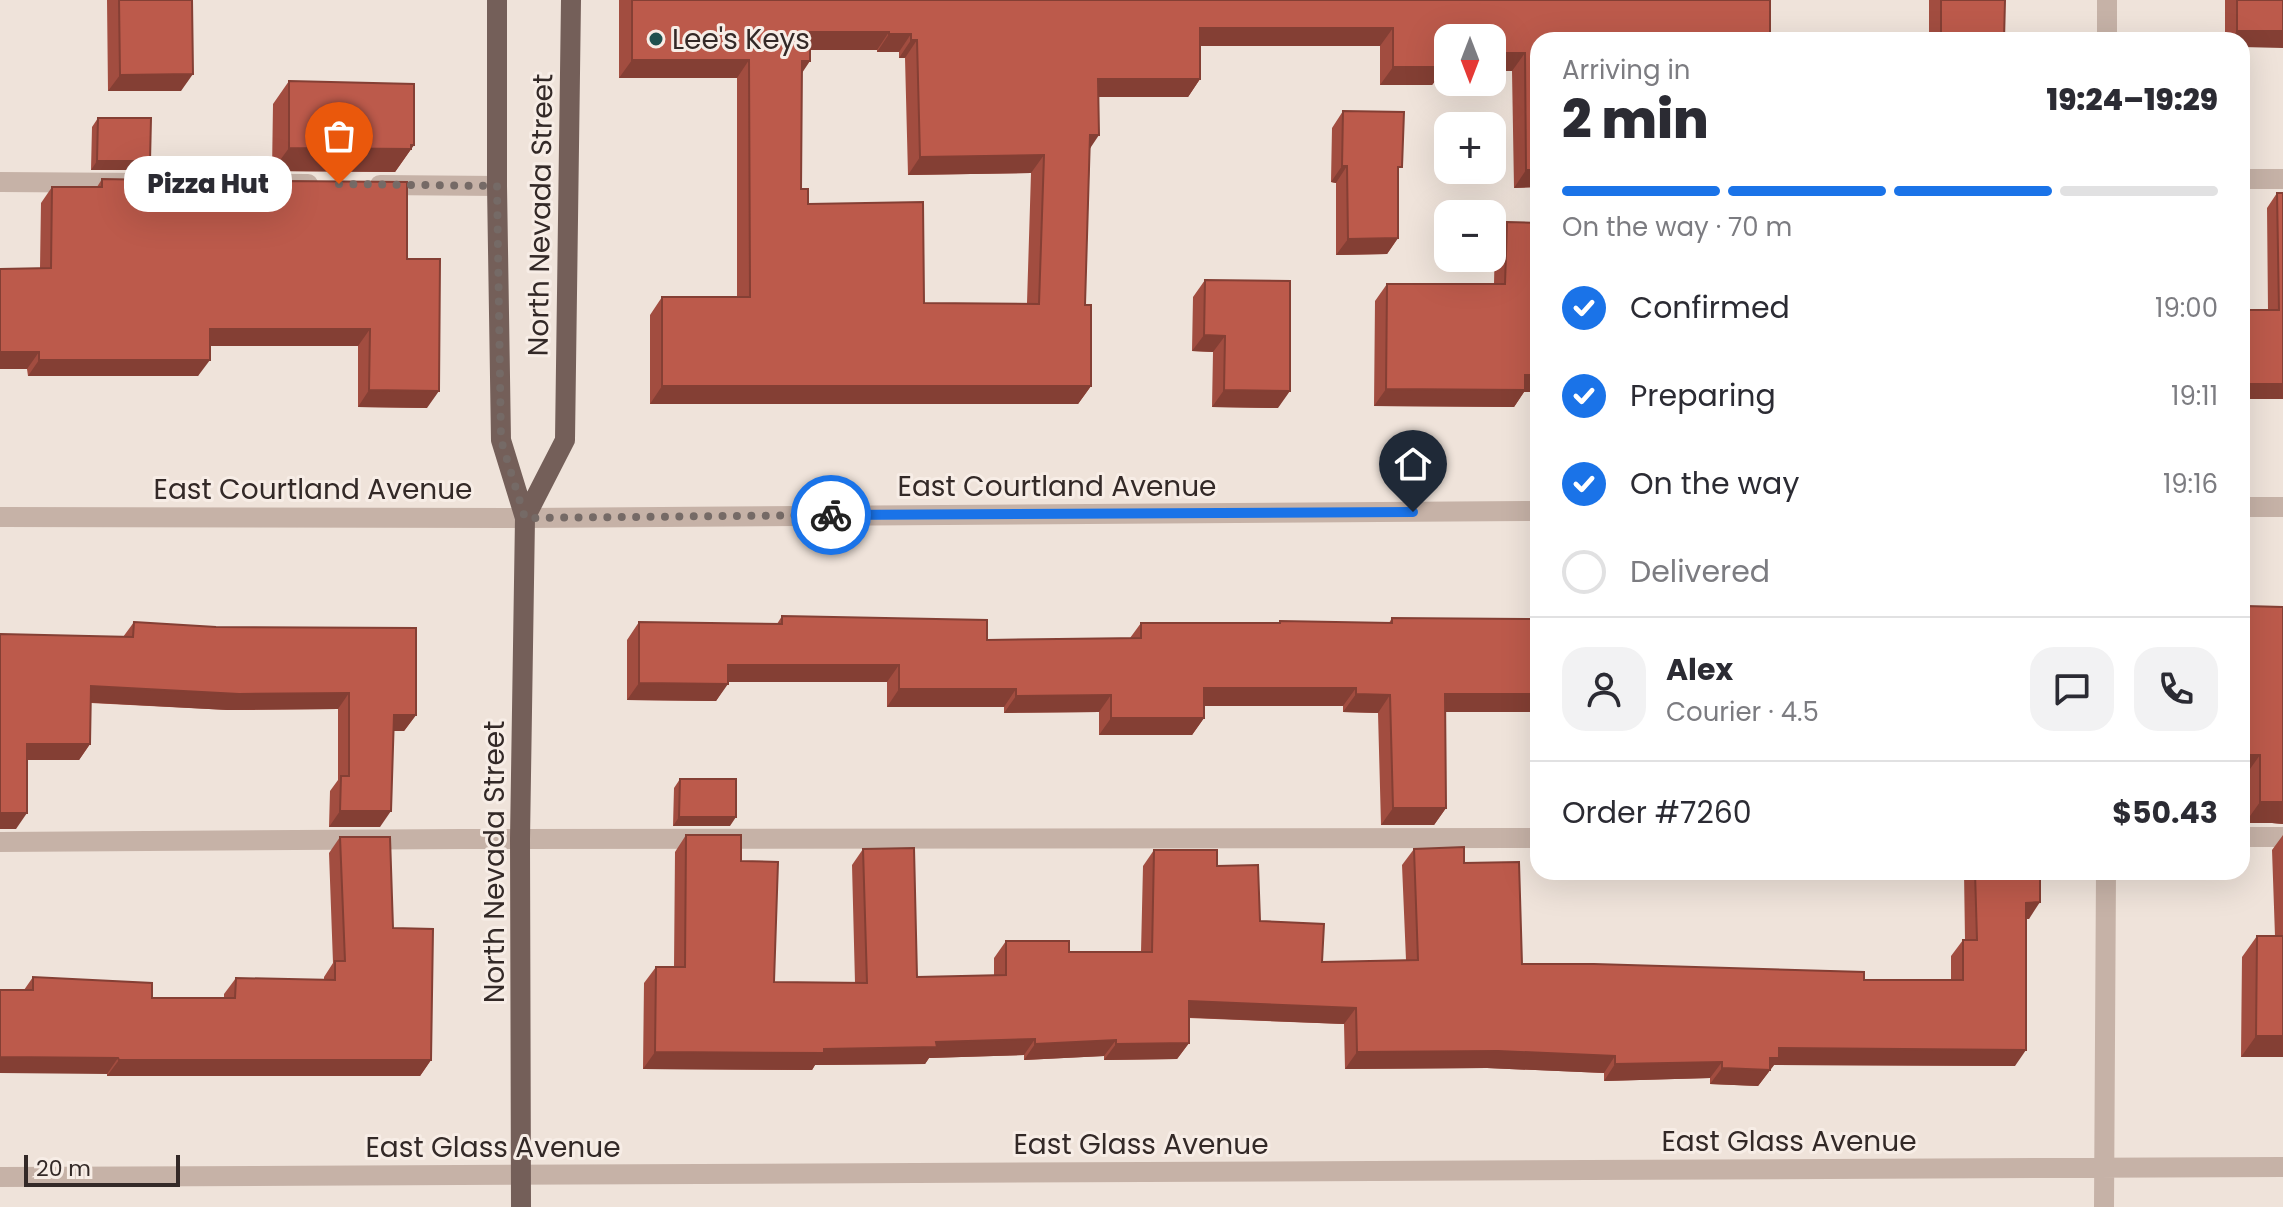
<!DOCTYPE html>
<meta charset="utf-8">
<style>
:root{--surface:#fff;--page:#f2f2f3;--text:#2b2b33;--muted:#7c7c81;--line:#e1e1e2;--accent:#1a73e8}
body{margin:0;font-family:Poppins,sans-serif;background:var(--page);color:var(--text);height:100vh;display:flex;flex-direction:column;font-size:30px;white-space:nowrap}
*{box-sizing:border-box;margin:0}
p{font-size:26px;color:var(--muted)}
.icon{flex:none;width:44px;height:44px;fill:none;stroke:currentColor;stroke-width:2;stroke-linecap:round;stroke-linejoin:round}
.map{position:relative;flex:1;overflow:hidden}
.side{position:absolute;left:1530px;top:32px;width:720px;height:848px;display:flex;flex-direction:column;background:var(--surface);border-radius:24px;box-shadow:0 8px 32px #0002}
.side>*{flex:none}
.needle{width:52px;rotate:180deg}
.controls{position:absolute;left:1434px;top:24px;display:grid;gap:16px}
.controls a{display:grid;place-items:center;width:72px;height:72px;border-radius:16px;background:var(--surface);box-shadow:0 8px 32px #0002;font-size:40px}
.scale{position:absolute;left:24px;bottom:20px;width:156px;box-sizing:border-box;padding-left:8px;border:4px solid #332927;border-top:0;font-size:22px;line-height:28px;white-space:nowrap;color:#332927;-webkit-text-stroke:6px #f7ede6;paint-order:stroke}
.pin{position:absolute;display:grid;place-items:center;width:68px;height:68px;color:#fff;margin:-82px -34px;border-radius:50% 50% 50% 0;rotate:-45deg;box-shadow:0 0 8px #0007}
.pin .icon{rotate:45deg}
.courier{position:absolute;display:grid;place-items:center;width:80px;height:80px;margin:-40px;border:6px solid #1a73e8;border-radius:50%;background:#fff;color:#222;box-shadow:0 2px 10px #0007}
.bubble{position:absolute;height:56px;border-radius:24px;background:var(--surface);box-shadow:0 8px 32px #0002;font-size:26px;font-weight:800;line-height:56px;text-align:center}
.overview em{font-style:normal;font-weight:800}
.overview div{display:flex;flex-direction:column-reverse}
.overview{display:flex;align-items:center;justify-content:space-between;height:136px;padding:0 32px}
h1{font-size:52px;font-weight:800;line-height:60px}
.bar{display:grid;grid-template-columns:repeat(4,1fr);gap:12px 8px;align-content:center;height:96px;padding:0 32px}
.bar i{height:10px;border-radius:6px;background:var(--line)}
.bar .current{background:var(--accent)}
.bar p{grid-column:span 4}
.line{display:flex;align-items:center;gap:20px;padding:0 32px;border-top:2px solid var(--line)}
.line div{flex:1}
.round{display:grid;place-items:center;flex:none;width:84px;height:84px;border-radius:24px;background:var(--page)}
ol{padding:0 32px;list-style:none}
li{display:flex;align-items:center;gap:24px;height:88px}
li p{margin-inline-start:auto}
li .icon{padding:8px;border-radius:50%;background:var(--accent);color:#fff;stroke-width:4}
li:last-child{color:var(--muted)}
li i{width:44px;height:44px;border:4px solid var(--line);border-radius:50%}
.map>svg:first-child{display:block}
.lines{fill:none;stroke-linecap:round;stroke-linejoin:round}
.lane{stroke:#c6b2a7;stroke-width:20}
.street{stroke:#c6b2a7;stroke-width:20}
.primary{stroke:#745f59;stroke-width:20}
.wall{fill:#a24d40;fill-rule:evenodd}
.shaded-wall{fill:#843f34}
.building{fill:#bc5a4b;stroke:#843f34;stroke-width:2;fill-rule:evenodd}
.done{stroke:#756a66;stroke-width:8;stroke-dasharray:0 14.4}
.route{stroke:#1a73e8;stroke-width:10}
.poi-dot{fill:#20514f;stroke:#f7ede6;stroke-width:3}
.labels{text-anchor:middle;stroke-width:6;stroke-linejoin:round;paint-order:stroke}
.poi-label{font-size:28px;fill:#332927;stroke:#f7ede6;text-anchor:start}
.street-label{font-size:28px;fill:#332927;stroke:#f7ede6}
</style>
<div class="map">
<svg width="2283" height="1207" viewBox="0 0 2283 1207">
<rect width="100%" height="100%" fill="#efe3da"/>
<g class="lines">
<path class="lane" d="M2242,179H2283
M0,182L308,184
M380,185L497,186
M2242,837H2283
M0,842L462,839L1538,838"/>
<path class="street" d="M2107,0V40
M2242,507H2283
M0,517L525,518L1538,511
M0,1177L2283,1167
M2104,1207L2106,872"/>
<path class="primary" d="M497,0V186L501,440L525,518L520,839L521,1207
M525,518L565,440L571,0"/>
</g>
<path class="wall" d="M107,0H192L181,91H108Z
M619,0H1770L1538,40V187L1514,188L1512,71H1443L1432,85H1380V46H1200V79L1188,97H1099L1090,149L1085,305L1091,386L1078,404H650V315L662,297H737V78H619ZM810,50H877V52H899V58H905L908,175L1031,173L1027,303H924L808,204L801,189L802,73Z
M1929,0H2005L2004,40H1929Z
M2225,0H2283L2242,40H2225Z
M289,81L414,145L395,172L272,171L273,104Z
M1343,111L1398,174V238L1387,254L1336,255V183L1331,182L1332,128Z
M98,118L144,170H91L92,127Z
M102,179L156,188L277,190L284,181L407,259L427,408L358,407V346H210L198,376H28L27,369H0L40,268L41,203L52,187H97Z
M2277,193L2283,399L2268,310L2267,208Z
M1507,222L1538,223V392H1524L1514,407L1374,406L1375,301L1387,284H1494L1495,239Z
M1205,280L1278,408L1212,407L1213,352L1192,351L1193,297Z
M2246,606L2283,607V824L2272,823H2245V776H2242V612Z
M782,616L987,640L1130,638L1141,623H1278L1280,621L1389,623L1392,618L1538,712H1445L1446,808L1434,825H1381L1378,713L1343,712V706H1204V718L1192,735H1099V712L1004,713V707H887V682H728L716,701L627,700V640L639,622L777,624Z
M134,622L416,715L404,731H394L380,827H329L330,791L338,780V709L228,710L91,703L90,744L79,760H27L16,829H0V634L123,637Z
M680,779L730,826H673L674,788Z
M686,835L741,861L774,982L855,983L852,865L863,849L917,977L994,975V958L1006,941L1069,952H1141L1143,866L1154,850L1217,866L1260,921L1322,962L1406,960L1402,865L1414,849L1464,863L1522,964L1864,980H1951V956L1963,940H1965L1964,872H2040L2029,919H2026L2015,1066L1774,1065L1758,1086L1710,1084V1078L1604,1081V1073L1487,1068L1345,1069L1344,1024L1189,1018V1043L1177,1059L1104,1060V1056L1024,1060V1055L929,1058L925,1064L815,1065L812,1070L643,1069L644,983L656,967H674L675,852Z
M2283,835V1057H2241L2242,957L2257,936H2275L2272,850Z
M340,837L393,928L431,1060L420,1076H107V1074L24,990L33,977L152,998H224V994L236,978L324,980V977L333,963L329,853Z"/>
<path class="shaded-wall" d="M1200,28H1393L1380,46H1188Z
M2237,31H2283V48L2242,47V40H2230Z
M810,32H889L877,50H798Z
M889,34H911L899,52H877Z
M911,40H917L905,58H899Z
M1445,53H1448V71H1443L1432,85H1380L1393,67Z
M1492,53H1525L1512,71H1492Z
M632,60H749L737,78H619Z
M802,61H810L798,79Z
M193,74L181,91H108L120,75Z
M1098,79H1200L1188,97H1086Z
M1090,135H1099L1087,153Z
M414,145L395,172L272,171L289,148Z
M1044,155L1031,173L908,175L920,157Z
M97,161H150L144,170H91Z
M1342,166H1347L1336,183L1331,182Z
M1526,170H1538V187L1514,188Z
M1398,238L1387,254L1336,255L1348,239Z
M210,329H370L358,346H198Z
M1204,335L1225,336L1213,352L1192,351Z
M0,352H39L27,369H0Z
M39,360H210L198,376H28Z
M1525,375H1538V392H1524L1514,407L1374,406L1386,389Z
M2242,384H2283V399H2242Z
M662,386H1091L1078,404H650Z
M369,390L439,391L427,408L358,407Z
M1224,390L1290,391L1278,408L1212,407Z
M728,665H899L887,682H716Z
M639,683L728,684L716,701L627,700Z
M91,686L349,693L338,709L228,710L80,702Z
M1204,688H1356L1343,706H1192Z
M899,689H1016L1004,707H887Z
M1356,694L1390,695L1378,713L1343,712Z
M1445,694H1538V712H1433Z
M1111,695L1099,712L1004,713L1016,696Z
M394,715H416L404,731H383Z
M1111,718H1204L1192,735H1099Z
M27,744H90L79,760H16Z
M2242,755H2260L2245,776H2242Z
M2260,802H2283V824L2272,823H2245Z
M1393,808H1446L1434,825H1381Z
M340,811H391L380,827H329Z
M0,813H27L16,829H0Z
M679,817H736L730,826H673Z
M2040,902L2029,919H2015L2026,903Z
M1189,1001L1356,1008L1344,1024L1177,1017Z
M2256,1036H2283V1057H2241Z
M1035,1039L1024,1055L929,1058L925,1064L815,1065L812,1070L643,1069L655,1052Z
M1116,1040L1104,1056L1024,1060L1035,1044Z
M1189,1043L1177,1059L1104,1060L1116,1044Z
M1779,1048L2026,1050L2015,1066L1774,1065L1758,1086L1710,1084L1722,1068L1770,1058Z
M1498,1051L1615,1056L1604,1073L1487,1068L1345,1069L1357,1052Z
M0,1057L118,1058L107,1074L0,1073Z
M119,1060H431L420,1076H107Z
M1722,1062L1710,1078L1604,1081L1615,1064Z"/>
<path class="building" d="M119,0H192L193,74L120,75Z
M632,0H1770V40H1538V170H1526L1525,53H1492V38H1448V53H1445V67H1393V28H1200V79H1098L1099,135H1090L1085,305H1091V386H662V297H750L749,60H632ZM810,32H889V34H911V40H917L920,157L1044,155L1039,304L924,303L923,202L808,204V189H801L802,61H810Z
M1941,0H2005L2004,40H1941Z
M2237,0H2283V31H2237Z
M289,81L414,84V145H411V149L289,148Z
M1343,111L1404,112L1402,167H1398V238L1348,239L1347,166H1342Z
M98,118H151L150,161H97Z
M102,179L156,180V188L284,190V181L407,182V259H440L439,391L369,390L370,329H210V360H39V352H0V269L51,268L52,187H102Z
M2277,193H2283V384H2242V310H2279Z
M1507,222L1538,223V375H1525V390L1386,389L1387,284H1505Z
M1205,280L1290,281V391L1224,390L1225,336L1204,335Z
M2246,606L2283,607V802H2260V755H2242V675H2246Z
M782,616L987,620V640L1141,638V623H1280V621L1392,623V618L1538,619V694H1445L1446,808H1393L1390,695L1356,694V688H1204V718H1111V695L1016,696V689H899V665H728V684L639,683V622L782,624Z
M134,622L216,627L416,628V715H394L391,811H340L341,776H349V693L239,694L91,686L90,744H27V813H0V634L133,637Z
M680,779H736V817H679Z
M686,835H741V861L778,862L774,982L867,983L863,849L914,848L917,977L1006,975V941H1069V952H1152L1154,850H1217V866L1258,865L1260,921L1324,924L1322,962L1418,960L1414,849L1464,847V863L1519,862L1522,964H1594L1864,972V980H1963V940H1977L1975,872H2040V902L2026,903V1050L1779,1048V1058H1770V1070L1722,1068V1062L1615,1064V1056L1498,1051L1357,1052L1356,1008L1189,1001V1043L1116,1044V1040L1035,1044V1039L936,1042L937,1047L824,1049V1053L655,1052L656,967H685Z
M340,837H390L393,928L433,929L431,1060H119L118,1058L0,1057V990H33V977L152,983V998H235L236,978L335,980V961H345Z
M2257,936H2283V1036H2256Z"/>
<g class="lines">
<path class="done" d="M339,184L497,186L501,440L525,518L831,515"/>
<path class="route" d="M831,515L1413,512"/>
</g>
<circle class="poi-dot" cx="656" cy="39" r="8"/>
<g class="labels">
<g class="poi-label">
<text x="672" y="49">Lee's Keys</text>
</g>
<g class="street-label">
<text transform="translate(540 215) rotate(-89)" y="10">North Nevada Street</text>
<text x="1057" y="496">East Courtland Avenue</text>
<text x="313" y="499">East Courtland Avenue</text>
<text transform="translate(494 862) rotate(-90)" y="10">North Nevada Street</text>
<text x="1789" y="1151">East Glass Avenue</text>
<text x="1141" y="1154">East Glass Avenue</text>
<text x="493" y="1157">East Glass Avenue</text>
</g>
</g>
</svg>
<div class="controls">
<a><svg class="needle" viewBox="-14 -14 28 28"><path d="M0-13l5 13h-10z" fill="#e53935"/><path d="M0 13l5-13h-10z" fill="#7c7c81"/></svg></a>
<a>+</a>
<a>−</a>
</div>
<div class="scale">20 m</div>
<div class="pin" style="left:339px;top:184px;background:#ea580c"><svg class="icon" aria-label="bag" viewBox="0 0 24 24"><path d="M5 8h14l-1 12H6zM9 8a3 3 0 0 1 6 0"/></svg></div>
<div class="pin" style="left:1413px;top:512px;background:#1f2937"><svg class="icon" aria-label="home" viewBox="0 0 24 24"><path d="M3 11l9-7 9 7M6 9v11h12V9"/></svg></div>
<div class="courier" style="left:831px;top:515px"><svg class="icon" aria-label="bike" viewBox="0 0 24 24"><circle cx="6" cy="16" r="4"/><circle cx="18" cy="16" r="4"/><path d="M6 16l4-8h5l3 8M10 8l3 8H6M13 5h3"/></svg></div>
<div class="bubble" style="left:124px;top:156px;width:168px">Pizza Hut</div>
<section class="side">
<div class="overview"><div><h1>2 min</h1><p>Arriving in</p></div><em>19:24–19:29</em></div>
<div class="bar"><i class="current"></i><i class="current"></i><i class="current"></i><i></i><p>On the way · 70 m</p></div>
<ol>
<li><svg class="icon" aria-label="check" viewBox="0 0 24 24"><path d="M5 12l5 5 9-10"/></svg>Confirmed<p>19:00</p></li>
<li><svg class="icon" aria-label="check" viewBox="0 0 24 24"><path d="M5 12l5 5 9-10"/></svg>Preparing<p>19:11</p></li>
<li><svg class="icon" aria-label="check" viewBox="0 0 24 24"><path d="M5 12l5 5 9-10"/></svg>On the way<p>19:16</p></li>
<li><i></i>Delivered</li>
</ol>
<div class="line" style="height:144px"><a class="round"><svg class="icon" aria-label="person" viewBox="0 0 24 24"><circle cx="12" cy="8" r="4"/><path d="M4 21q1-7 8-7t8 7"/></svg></a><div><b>Alex</b><p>Courier · 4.5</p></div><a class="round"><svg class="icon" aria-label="chat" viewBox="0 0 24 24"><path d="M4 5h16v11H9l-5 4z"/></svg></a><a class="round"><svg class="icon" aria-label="phone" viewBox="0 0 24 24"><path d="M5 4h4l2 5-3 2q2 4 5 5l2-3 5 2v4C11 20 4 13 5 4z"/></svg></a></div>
<div class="line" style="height:104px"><div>Order #7260</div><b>$50.43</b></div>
</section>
</div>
